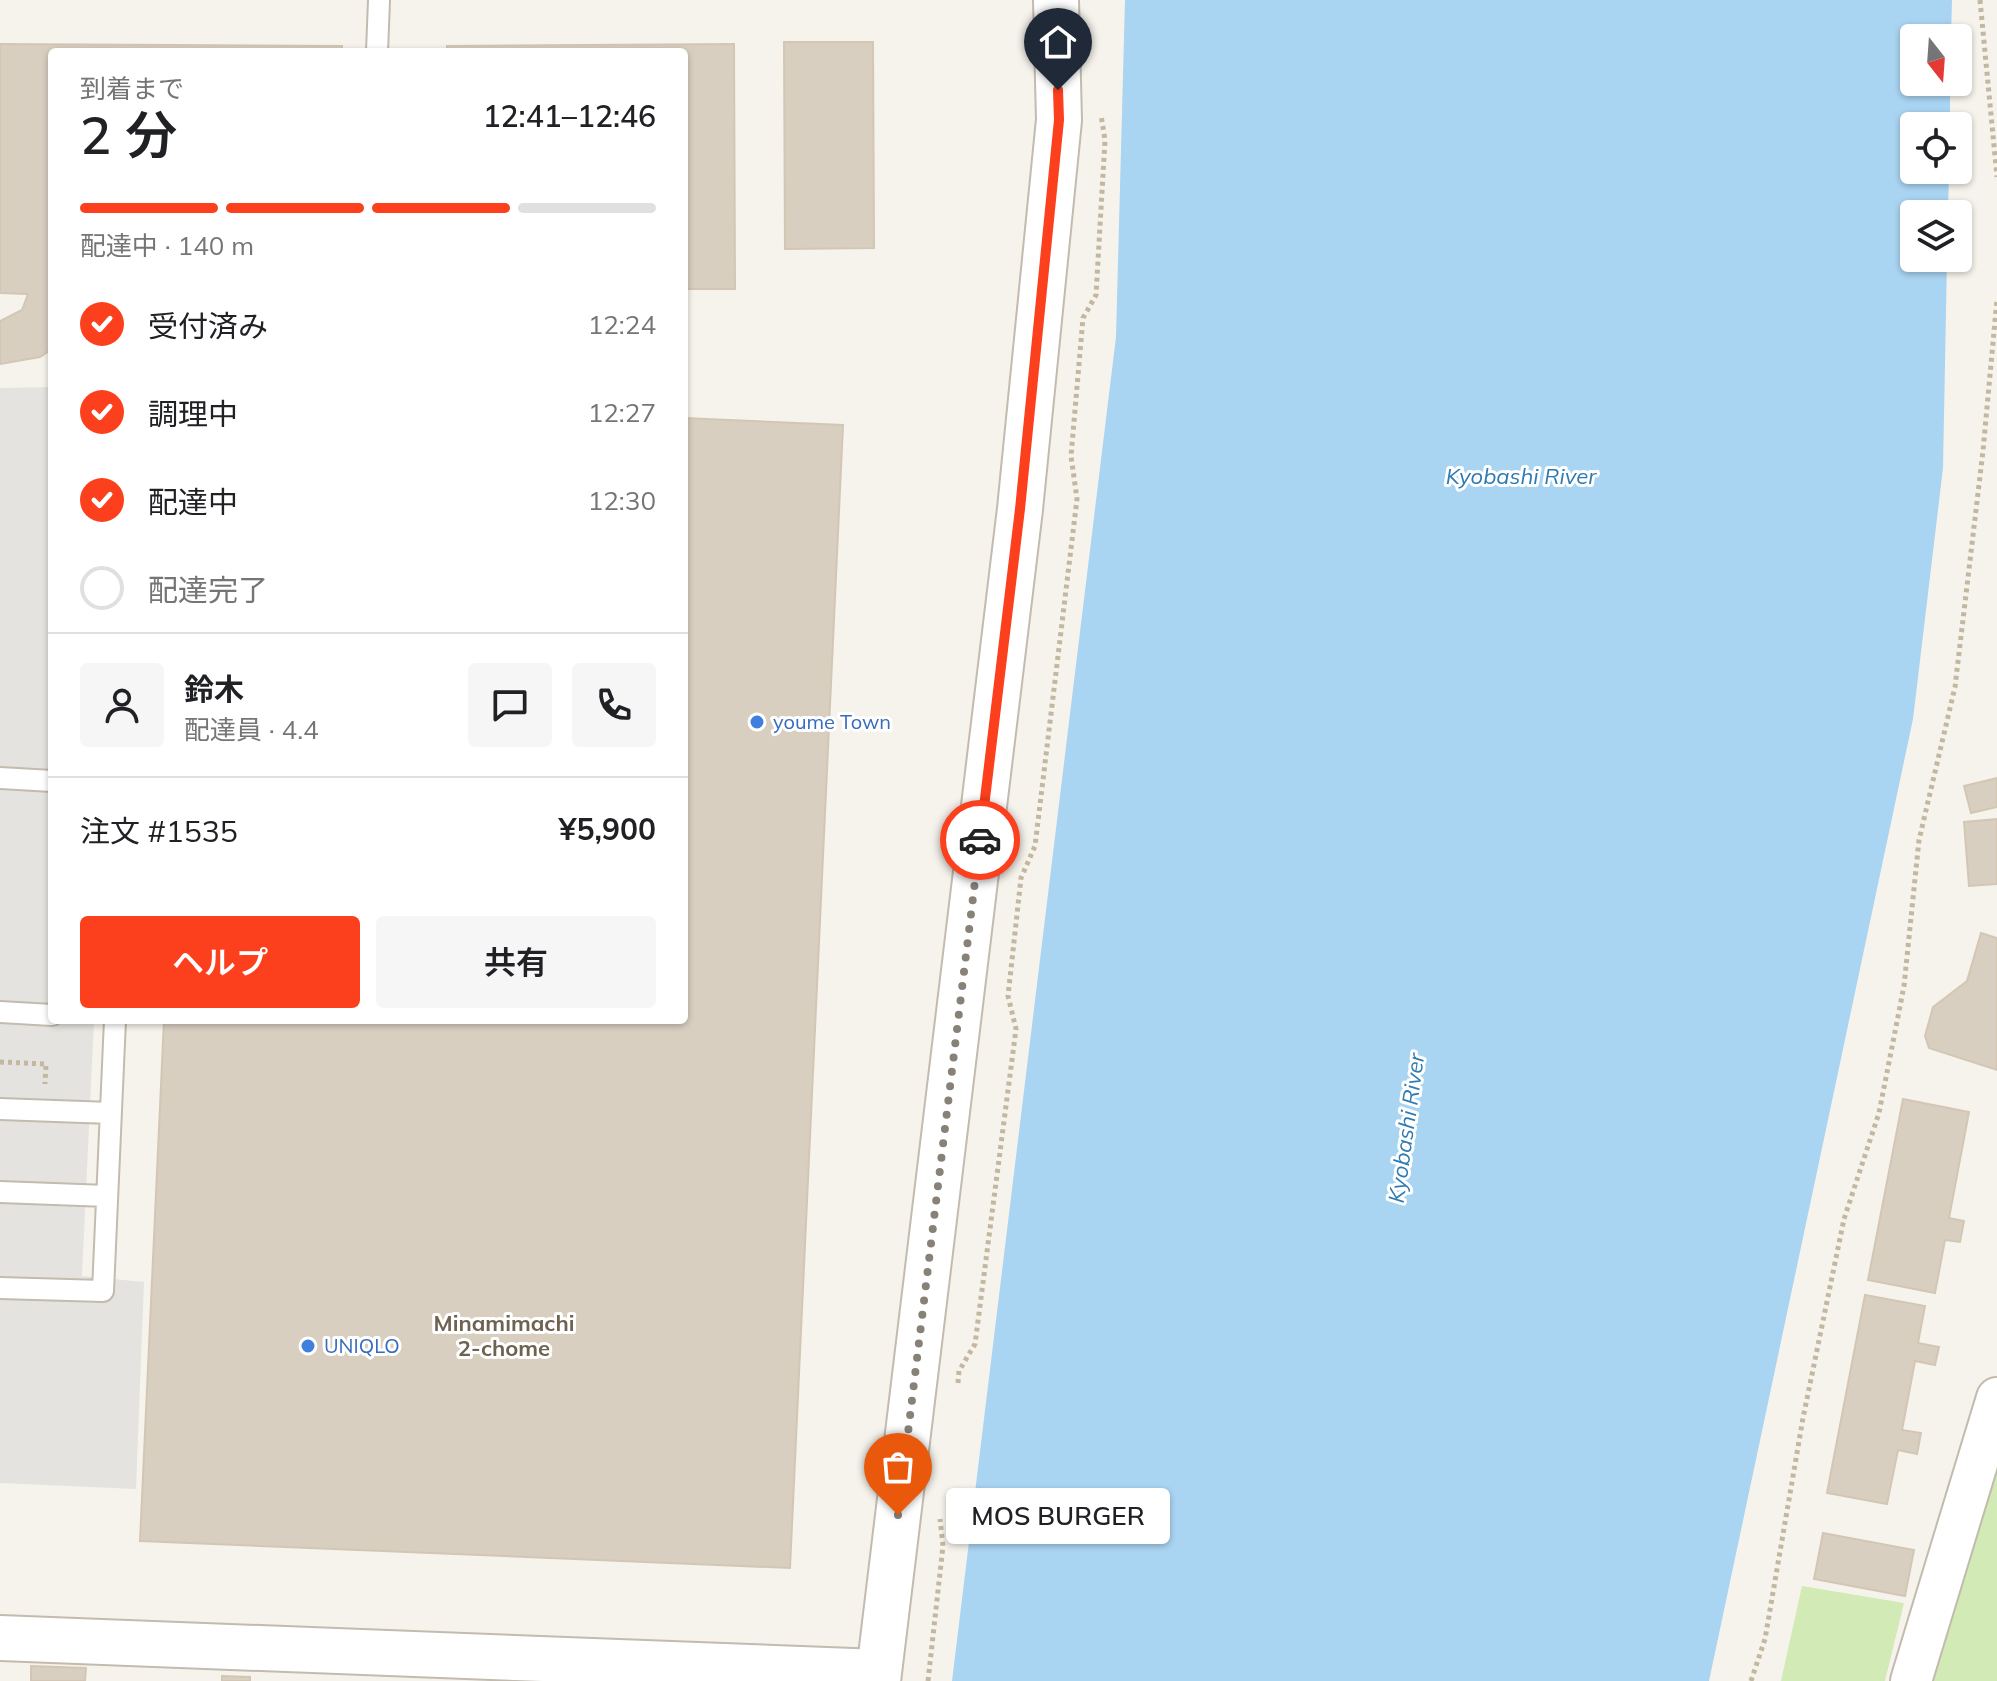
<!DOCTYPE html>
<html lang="ja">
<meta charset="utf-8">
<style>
:root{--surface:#fff;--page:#f6f6f6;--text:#202124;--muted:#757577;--line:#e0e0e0;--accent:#fc3f1d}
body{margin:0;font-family:Mulish,"Noto Sans JP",sans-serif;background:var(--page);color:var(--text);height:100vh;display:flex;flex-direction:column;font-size:30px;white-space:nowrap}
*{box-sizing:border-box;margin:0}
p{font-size:26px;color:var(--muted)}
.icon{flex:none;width:44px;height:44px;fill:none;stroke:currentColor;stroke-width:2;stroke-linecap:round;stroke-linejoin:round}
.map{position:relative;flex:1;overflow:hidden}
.panel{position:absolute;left:48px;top:48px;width:640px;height:976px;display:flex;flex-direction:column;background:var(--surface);border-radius:8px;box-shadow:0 2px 6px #0004}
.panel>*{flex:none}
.needle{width:52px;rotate:163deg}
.controls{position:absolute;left:1900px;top:24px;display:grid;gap:16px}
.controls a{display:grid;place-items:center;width:72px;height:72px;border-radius:8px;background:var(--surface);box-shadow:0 2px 6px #0004;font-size:40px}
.pin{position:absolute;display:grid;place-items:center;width:68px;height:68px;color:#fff;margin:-82px -34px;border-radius:50% 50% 50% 0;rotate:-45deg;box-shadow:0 0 8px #0007}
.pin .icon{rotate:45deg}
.courier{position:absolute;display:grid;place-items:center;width:80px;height:80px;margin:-40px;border:6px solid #fc3f1d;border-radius:50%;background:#fff;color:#222;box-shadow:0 2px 10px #0007}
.bubble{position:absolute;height:56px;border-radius:8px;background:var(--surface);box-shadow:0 2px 6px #0004;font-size:26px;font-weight:600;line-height:56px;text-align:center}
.head em{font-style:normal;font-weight:600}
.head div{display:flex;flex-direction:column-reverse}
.head{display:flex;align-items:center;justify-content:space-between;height:136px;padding:0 32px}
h1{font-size:52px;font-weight:600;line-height:60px}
.bar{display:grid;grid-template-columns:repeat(4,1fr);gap:12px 8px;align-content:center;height:96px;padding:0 32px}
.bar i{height:10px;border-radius:6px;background:var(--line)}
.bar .active{background:var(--accent)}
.bar p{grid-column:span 4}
.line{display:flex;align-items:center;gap:20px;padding:0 32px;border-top:2px solid var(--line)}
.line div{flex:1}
.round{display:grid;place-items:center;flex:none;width:84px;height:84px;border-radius:8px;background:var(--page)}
ol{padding:0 32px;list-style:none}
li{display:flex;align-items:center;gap:24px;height:88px}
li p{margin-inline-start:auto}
li .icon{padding:8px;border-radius:50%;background:var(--accent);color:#fff;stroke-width:4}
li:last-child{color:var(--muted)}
li i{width:44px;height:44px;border:4px solid var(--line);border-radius:50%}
.action{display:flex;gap:16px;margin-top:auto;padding:16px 32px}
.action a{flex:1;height:92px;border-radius:8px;background:var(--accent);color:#fff;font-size:32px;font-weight:600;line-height:92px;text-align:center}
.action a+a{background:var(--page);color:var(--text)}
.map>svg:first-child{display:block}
.green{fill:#d2eab5}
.parking{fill:#e5e3e0}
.water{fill:#a9d4f2}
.building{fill:#d8cfc1;stroke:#d3c7b4;stroke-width:2}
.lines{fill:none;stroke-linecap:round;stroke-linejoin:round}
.service-casing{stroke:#c2bbae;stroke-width:24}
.minor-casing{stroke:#c2bbae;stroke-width:44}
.tertiary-casing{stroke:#c2bbae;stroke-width:48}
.path{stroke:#c4b79f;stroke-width:5;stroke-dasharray:4 4;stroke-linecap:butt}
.service{stroke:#fff;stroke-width:20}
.minor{stroke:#fff;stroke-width:40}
.tertiary{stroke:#fff;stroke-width:44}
.done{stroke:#878178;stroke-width:8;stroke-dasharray:0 14.4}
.route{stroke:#fc3f1d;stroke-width:10}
.shop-dot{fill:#3f7fe0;stroke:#fff;stroke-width:3}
.labels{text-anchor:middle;stroke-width:6;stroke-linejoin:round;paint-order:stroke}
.shop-label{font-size:20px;fill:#366cbe;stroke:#fff;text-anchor:start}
.water-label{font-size:22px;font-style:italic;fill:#2e7ab2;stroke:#fff}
.neighbourhood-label{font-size:22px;font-weight:bold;fill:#6e6250;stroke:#fff}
</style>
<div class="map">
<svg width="1997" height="1681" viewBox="0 0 1997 1681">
<rect width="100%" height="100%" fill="#f6f3ec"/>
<path class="green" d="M1997,1449V1681H1928Z
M1802,1586L1904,1603L1885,1681H1781Z"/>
<path class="parking" d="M52,387V1020H94L82,1276L144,1282L136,1489L0,1483V388Z"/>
<path class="water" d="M1125,0H1952L1951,38H1914V82H1950V126H1914V170H1949L1948,214H1914V258H1947L1943,468L1913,719L1709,1681H952L1116,337Z"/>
<path class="building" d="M784,42H873L874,248L785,249Z
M0,44L342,46V52H52V349L40,357L0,364V321L22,310L28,294L0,293Z
M734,44L735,289H684V52H447V46Z
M684,418L843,425L790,1568L140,1541L164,1020H684Z
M1997,778V807L1971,813L1964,786Z
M1997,819V884L1969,886L1964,822Z
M1981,933L1997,938V1070L1929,1048L1925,1036L1933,1007L1967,981Z
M1903,1099L1969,1112L1949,1218L1964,1221L1960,1242L1945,1240L1935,1293L1868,1280Z
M1865,1295L1925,1306L1918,1343L1939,1347L1935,1365L1915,1361L1902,1430L1921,1433L1917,1454L1898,1450L1887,1504L1827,1493Z
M1823,1533L1914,1550L1905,1596L1814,1579Z
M31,1666L86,1668L85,1681H31Z
M222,1676L250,1677V1681H222Z"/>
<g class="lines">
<g class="service-casing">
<path id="service" d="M377,52L379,0
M0,778L52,781
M0,1012L52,1015
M0,1109L111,1113
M0,1192L107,1196
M0,1288L103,1291L115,1020"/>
</g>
<g class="minor-casing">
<path id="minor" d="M1911,1681L1997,1398"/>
</g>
<g class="tertiary-casing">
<path id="tertiary" d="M0,1638L879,1672
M878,1681L1020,509L1059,120L1056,0"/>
</g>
<path class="path" d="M1980,0L1997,177
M0,1062L46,1064L45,1084
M958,1383L959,1371L975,1344L1016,1029L1008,996L1021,878L1035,846L1077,499L1071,456L1083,318L1096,295L1105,140L1101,115
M928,1681L943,1546L940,1519
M1751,1681L1765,1639L1803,1418L1844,1219L1879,1113L1904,986L1919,840L1955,687L1983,451L1997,299"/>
<use href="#service" class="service"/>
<use href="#minor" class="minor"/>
<use href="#tertiary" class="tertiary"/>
</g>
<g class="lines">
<path class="done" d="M898,1515L980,840"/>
<path class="route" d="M980,840L1020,509L1059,120L1058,90"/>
</g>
<g class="shop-dot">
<circle cx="757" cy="722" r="8"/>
<circle cx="308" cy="1346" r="8"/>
</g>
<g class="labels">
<g class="shop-label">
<text x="773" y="729">youme Town</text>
<text x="324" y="1353">UNIQLO</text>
</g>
<g class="water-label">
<text x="1521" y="484">Kyobashi River</text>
<text transform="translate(1406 1128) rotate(-82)" y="8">Kyobashi River</text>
</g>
<g class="neighbourhood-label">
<text x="504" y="1331">Minamimachi<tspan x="504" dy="25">2-chome</tspan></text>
</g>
</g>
</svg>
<div class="controls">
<a><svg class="needle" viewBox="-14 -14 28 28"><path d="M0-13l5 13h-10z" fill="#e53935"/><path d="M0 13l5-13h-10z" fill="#757577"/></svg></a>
<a><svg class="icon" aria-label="locate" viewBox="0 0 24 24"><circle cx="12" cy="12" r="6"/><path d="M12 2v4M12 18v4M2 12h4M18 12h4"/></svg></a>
<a><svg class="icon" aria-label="layers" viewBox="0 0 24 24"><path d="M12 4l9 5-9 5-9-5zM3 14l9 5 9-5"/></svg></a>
</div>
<div class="pin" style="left:898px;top:1515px;background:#ea580c"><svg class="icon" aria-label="bag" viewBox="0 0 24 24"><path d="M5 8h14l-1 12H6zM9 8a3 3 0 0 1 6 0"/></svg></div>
<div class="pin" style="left:1058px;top:90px;background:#1f2937"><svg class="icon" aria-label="home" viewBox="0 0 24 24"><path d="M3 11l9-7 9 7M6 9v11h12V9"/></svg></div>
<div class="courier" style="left:980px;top:840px"><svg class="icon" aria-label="car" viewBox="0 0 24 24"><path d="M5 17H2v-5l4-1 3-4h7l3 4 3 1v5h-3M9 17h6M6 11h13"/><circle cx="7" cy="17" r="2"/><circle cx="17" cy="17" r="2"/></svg></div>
<div class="bubble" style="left:946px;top:1488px;width:224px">MOS BURGER</div>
<section class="panel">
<div class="head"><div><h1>2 分</h1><p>到着まで</p></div><em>12:41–12:46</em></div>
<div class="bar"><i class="active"></i><i class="active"></i><i class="active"></i><i></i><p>配達中 · 140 m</p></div>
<ol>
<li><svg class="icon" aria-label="check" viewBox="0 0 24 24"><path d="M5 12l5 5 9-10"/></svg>受付済み<p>12:24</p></li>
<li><svg class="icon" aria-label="check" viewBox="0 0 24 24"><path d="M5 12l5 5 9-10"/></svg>調理中<p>12:27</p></li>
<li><svg class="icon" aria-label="check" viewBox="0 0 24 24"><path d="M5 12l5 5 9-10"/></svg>配達中<p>12:30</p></li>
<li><i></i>配達完了</li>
</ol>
<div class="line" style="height:144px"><a class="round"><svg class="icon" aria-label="person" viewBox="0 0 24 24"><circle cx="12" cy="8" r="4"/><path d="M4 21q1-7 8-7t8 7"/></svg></a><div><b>鈴木</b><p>配達員 · 4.4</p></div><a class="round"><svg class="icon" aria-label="chat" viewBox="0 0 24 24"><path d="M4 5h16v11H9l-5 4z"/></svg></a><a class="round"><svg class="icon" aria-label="phone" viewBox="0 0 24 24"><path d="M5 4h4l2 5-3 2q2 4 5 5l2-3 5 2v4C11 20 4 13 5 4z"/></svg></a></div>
<div class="line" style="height:104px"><div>注文 #1535</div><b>¥5,900</b></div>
<div class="action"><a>ヘルプ</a><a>共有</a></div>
</section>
</div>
